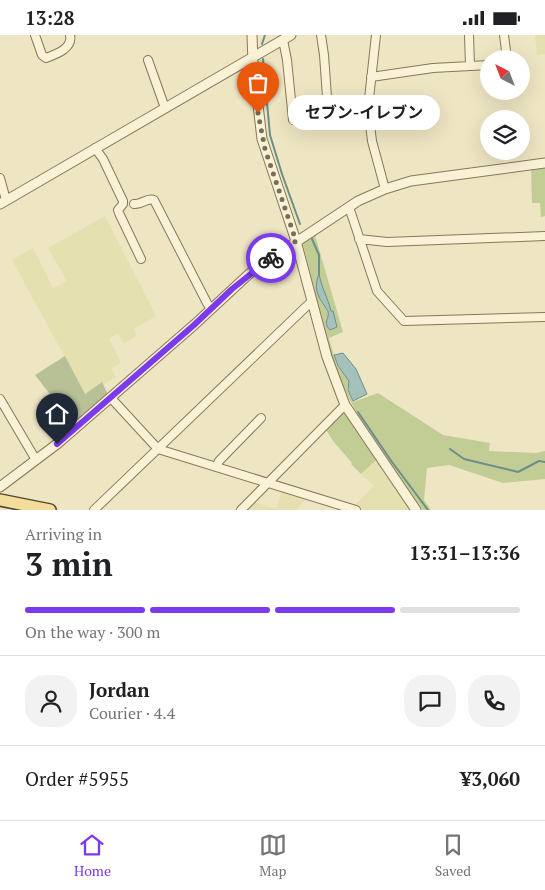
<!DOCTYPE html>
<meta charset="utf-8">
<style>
:root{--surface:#fff;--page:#f2f2f2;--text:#202124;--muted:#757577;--line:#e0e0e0;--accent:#7c3aed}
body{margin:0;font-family:"PT Serif","Noto Sans JP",serif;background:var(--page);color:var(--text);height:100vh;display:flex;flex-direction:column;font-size:19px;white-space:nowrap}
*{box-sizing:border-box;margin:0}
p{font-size:16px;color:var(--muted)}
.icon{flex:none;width:28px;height:28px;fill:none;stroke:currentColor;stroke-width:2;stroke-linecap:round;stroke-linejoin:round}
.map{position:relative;height:475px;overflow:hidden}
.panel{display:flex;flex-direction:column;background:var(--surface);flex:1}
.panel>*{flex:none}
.needle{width:32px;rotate:318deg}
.controls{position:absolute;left:480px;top:15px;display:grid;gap:10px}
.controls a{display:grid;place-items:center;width:50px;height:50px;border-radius:50%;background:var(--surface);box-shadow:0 5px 20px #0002;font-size:25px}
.pin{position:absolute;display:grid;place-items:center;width:42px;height:42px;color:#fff;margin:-51px -21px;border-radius:50% 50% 50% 0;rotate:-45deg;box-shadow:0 0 5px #0007}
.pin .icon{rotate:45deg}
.courier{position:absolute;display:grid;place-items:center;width:50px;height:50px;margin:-25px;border:4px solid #7c3aed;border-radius:50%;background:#fff;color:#222;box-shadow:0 1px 6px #0007}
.bubble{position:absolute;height:35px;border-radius:18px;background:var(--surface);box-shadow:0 5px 20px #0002;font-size:16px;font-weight:700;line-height:35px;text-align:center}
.head em{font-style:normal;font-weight:700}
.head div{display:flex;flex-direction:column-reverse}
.head{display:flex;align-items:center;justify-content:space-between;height:85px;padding:0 25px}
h1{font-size:32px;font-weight:700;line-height:38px}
.bar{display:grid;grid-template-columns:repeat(4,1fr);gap:8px 5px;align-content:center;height:60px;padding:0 25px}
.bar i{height:6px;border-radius:4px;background:var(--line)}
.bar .current{background:var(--accent)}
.bar p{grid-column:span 4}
.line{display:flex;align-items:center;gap:12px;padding:0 25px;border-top:1px solid var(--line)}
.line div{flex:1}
.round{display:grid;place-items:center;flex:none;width:52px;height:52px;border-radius:20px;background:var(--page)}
.status{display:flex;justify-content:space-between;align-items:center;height:35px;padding:0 25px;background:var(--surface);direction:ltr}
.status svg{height:14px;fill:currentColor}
.dock{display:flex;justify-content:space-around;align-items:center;height:70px;border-top:1px solid var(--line);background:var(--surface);font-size:14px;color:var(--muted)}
.dock a{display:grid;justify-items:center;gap:2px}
.dock .current{color:var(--accent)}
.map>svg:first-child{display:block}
.farmland{fill:#e4e0b0}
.green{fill:#c2cd96}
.cemetery{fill:#b8c196}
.water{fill:#a5c1bb;stroke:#6c8f8a}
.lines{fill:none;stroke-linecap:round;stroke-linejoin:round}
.stream{stroke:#6c8f8a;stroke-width:2}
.minor-casing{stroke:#897759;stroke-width:10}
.tertiary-casing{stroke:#897759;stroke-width:11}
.primary-casing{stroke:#56442e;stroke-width:14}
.minor{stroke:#f9f2d6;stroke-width:8}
.tertiary{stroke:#f9f2d6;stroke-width:9}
.primary{stroke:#f2de9a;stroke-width:11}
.done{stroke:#786d58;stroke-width:5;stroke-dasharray:0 9}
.route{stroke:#7c3aed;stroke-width:6}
</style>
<div class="status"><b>13:28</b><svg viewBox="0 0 49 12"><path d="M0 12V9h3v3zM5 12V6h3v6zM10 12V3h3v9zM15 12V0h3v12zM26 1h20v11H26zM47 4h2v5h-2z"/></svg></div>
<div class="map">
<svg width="545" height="475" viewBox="0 0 545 475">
<rect width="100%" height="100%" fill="#eee5c3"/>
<path class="farmland" d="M535,0H545V19L537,20Z
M105,181L156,281L134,294L136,301L124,309L118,298L109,304L121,328L111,333L116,342L103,350L101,347L85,359L12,225L33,213L53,253L67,246L48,213Z
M376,425L395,452L412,475H365L356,472L355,470L374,451L361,439Z
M282,456L307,463L296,475H245L253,467L276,474Z"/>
<path class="green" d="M545,131V181L541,182L540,168H532L531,133Z
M315,200L343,297L329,303L337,331L349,346L347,354L353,367L378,358L443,400L490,408L489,416L536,418L545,416V444L503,448L449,430L427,433L424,465L431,475H423C405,450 387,425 371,399C363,388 355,376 349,363C327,319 316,259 303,210L304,207Z
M342,375L346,376L376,425L361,439L351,429L352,428L333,406L325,393Z"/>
<path class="cemetery" d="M65,321L85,359L102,347L108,360L56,404L45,389L63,376L35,340Z"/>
<path class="water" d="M319,238C321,252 328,263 331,276H333L337,292L330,295C322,287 330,284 328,276C318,261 313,256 319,238Z
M343,318L356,334L367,359L353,366L348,355L349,346L338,331L334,320Z"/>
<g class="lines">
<path class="stream" d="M262,9L265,0
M263,24L270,100L282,139L300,189
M312,204L319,220V239
M358,377L392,427L428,475
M450,414L464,424L518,437L539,426L545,427"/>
<g class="minor-casing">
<path id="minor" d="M35,0L42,20L46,23C57,19 73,13 70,0
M321,0L324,20L328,76
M376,0L368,73L372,106L385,154
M469,0L470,31
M504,0L507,24
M283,5L287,25L293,85L328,76L368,64
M148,25L165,73
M371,42L433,33L489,30
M95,113L103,124L123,166V169L118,175L119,178L141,224
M0,143L6,165
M134,169C142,170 147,162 154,165L207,268L211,274
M349,172L377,256L404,286L545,282
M359,204L387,207L545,201
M111,363L158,414L356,475
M0,364L36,425
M216,432L219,426L261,383
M94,475L312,266
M241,475L345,370"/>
</g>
<g class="tertiary-casing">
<path id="tertiary" d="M252,0L253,28L262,104L296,206L327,322L345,370L416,475
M0,169L291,0
M0,452L57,409L194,290L249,239L272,223L358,166L385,154L411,146L545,128"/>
</g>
<g class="primary-casing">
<path id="primary" d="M0,465L50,475"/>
</g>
<use href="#minor" class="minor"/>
<use href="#tertiary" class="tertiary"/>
<use href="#primary" class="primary"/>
</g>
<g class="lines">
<path class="done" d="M258,78L265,114L296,206L271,223"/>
<path class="route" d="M57,409L194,290L232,254L271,223"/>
</g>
</svg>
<div class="controls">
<a><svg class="needle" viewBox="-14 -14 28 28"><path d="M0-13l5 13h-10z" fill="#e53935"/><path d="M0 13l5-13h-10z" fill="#757577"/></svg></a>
<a><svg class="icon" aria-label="layers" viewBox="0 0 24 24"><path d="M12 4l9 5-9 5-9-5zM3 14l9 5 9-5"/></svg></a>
</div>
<div class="pin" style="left:258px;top:78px;background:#ea580c"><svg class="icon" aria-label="bag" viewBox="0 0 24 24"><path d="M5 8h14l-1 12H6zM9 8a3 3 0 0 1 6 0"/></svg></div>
<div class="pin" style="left:57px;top:409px;background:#1f2937"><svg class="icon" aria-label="home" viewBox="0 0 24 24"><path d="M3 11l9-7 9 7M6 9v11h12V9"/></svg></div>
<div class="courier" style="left:271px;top:223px"><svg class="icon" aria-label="bike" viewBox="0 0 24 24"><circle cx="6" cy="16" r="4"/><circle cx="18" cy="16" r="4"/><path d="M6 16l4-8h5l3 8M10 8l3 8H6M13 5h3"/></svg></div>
<div class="bubble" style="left:288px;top:60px;width:152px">セブン-イレブン</div>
</div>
<section class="panel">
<div class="head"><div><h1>3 min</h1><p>Arriving in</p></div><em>13:31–13:36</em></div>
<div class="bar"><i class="current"></i><i class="current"></i><i class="current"></i><i></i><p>On the way · 300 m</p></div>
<div class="line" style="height:90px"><a class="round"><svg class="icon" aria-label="person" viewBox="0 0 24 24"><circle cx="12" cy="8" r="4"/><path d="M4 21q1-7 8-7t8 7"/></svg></a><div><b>Jordan</b><p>Courier · 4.4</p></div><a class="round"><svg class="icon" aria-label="chat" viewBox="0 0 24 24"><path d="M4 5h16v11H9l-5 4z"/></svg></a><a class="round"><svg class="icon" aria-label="phone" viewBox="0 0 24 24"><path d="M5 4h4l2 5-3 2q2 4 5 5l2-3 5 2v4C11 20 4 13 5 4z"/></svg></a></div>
<div class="line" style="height:65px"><div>Order #5955</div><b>¥3,060</b></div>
</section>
<nav class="dock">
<a class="current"><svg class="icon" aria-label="home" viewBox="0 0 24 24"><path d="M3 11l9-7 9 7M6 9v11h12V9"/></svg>Home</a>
<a><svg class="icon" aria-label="map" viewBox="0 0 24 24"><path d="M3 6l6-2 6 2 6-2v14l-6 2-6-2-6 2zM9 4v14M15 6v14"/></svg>Map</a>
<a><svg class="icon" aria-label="saved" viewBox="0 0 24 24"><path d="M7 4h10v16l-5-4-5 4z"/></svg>Saved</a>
</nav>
